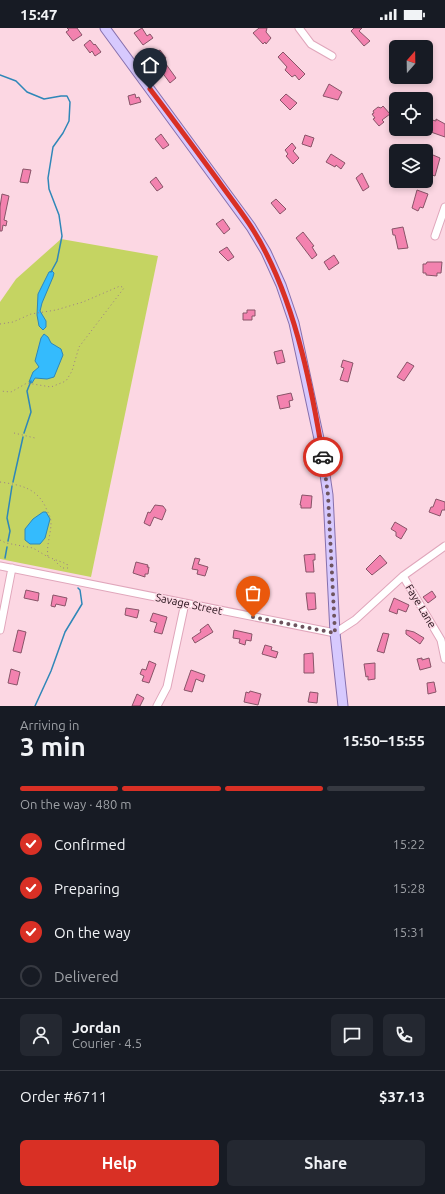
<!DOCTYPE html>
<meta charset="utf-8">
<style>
:root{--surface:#171b24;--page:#242831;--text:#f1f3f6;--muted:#9ea1a6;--line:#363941;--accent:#d93025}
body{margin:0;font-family:Ubuntu,sans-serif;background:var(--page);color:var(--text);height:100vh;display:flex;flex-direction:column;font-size:15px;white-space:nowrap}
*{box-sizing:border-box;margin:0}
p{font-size:13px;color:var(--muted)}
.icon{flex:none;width:22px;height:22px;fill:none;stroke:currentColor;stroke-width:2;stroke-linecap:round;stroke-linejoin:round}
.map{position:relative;height:678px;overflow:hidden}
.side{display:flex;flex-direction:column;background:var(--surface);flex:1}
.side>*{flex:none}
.needle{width:26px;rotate:20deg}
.buttons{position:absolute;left:389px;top:12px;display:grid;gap:8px}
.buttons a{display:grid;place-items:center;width:44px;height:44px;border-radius:6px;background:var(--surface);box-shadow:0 2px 6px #0003;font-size:20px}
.pin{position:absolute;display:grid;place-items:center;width:34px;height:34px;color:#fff;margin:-41px -17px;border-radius:50% 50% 50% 0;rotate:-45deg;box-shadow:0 0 4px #0007}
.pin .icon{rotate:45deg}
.courier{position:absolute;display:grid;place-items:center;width:40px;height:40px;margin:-20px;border:3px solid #d93025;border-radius:50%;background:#fff;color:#222;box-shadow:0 1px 5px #0007}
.overview em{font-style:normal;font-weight:700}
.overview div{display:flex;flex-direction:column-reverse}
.overview{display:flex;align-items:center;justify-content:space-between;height:68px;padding:0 20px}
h1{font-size:26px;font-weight:700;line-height:30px}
.bar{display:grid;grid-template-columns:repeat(4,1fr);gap:6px 4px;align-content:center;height:48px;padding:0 20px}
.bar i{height:5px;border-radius:3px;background:var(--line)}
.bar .current{background:var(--accent)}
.bar p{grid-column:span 4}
.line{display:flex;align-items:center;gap:10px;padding:0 20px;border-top:1px solid var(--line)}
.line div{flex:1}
.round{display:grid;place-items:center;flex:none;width:42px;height:42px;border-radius:6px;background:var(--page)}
ol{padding:0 20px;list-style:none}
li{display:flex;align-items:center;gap:12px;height:44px}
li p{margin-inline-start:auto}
li .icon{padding:4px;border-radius:50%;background:var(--accent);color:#fff;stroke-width:4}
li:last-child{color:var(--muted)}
li i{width:22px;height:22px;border:2px solid var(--line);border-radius:50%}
.action{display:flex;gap:8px;margin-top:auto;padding:8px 20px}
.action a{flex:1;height:46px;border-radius:6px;background:var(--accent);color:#fff;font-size:16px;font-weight:700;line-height:46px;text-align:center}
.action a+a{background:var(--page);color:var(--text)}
.status{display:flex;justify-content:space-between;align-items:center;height:28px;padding:0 20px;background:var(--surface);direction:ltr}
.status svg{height:11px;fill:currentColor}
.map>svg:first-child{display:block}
.green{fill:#c5d462}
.water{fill:#34bbfd;stroke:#2f87b8}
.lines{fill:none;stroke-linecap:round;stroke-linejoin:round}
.stream{stroke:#2f87b8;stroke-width:1.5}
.building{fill:#f382af;stroke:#885468}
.minor-casing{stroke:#e0a6bb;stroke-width:9}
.major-casing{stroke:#8770ad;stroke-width:11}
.path{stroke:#9b7e88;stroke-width:1;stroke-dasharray:1 3;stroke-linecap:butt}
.minor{stroke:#fff;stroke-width:7}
.major{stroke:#d7c9fe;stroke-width:9}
.done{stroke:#6e545e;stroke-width:4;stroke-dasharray:0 7.2}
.route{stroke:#d93025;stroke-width:5}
.labels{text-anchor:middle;stroke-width:3;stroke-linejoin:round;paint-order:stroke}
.street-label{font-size:11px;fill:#220e16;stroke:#fcd7e3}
</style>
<div class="status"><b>15:47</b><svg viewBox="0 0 49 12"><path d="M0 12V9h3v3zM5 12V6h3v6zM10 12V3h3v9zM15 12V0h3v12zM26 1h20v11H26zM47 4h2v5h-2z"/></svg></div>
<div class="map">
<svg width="445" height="678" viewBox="0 0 445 678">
<rect width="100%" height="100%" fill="#fcd7e3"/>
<path class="green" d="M61,211L158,228L91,549L0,531V274L16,251Z"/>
<path class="water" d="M52,243L54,245L53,249L42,275L40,283L46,293V299L43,302L39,298L37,287L38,266L49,244Z
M44,306L48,309L51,315L61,321L63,327L54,349L47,351L35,350L32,355L29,354L33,344L39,339L35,333L41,310Z
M43,484H46L50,491L45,510L40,516H30L25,512V501L33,491Z"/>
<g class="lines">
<path class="stream" d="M0,47L16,53L27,64L44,71L61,68H67L70,74L69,93L63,105L53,119L48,150L49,161L59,187L62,208L57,233L51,244
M24,405L31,384L27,363L31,353
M13,454L23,409
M8,513L10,503L7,490L12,458
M5,530L7,519
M35,678L51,643L65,604L82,576L80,562L78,560"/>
</g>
<path class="building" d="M67,0H77L82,7L73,13L66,4L69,2Z
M142,0L147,8L150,6L153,10L143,17L134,5Z
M259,0H267L266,4L271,10L266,16L265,14L263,16L253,5Z
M354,0H362L359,3L370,13L364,18L351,3Z
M90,12L94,17L95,16L101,24L95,28L92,23L90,25L84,17Z
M160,22L166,30L163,32L176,50L170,55L150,28Z
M283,24L305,46L299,52L295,47L292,49L285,42L287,39L278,29Z
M329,56L342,64L338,72L323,68Z
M135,66L136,70L139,69L141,74L130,77L128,68Z
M286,66L297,75L290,82L280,72Z
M383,78L390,86L382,92L384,94L379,98L373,91L375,90L372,86L374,85L373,83L378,79L381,80Z
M436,91L445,96V109L428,103L432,92L436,93Z
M161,106L169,117L163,121L155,111Z
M305,107L314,110L311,119L302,116Z
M292,115L296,120L293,123L299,130L293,136L286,128L288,126L285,122Z
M331,126L345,135L341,141L336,137L335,139L326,134Z
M433,127L440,130L435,148L427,145Z
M23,141L31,142L28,155L20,154Z
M362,145L369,159L363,163L356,150Z
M156,149L163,159L157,163L150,154Z
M417,162L428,166L423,180L420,179L418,183L412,180Z
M2,166L9,168L4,192L7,193L6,198L3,197L2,203H0V179Z
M276,171L286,181L280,186L271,175Z
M223,191L230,201L224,206L216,196Z
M403,199L408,220L398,221L395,207H393L392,201Z
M303,204L314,218L312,219L317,227L312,231L296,210Z
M227,219L234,229L228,233L219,224Z
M334,227L339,235L329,242L324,234Z
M427,234H442L441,245H437V248L426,247V245H423V236H426Z
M247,282H255V288H252V292H243V285H247Z
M282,322L285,334L277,336L274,324Z
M343,332L353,335L348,354L340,352L344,340L341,339Z
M407,334L414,338L404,353L397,349Z
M291,365L293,372L289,373L290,379L280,381L277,368Z
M302,467L312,468L311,480H301V477H300Z
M436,471L445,474V482H442L440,488L429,484L431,479H433Z
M155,477L163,478L166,482L162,492L154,489L150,498L144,495L148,484L150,485Z
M395,494L407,501L401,511L396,508V504L391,501Z
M315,526V532H313L314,544H306L304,527Z
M380,527L387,535L372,547L366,541Z
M195,530L200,531L198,536L208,539L205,548L197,546L198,542L192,541Z
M136,534L148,537L147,539H149L148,546H145V549L133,545Z
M26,562L39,565L38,573L24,570Z
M251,562L264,565L262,573L249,570Z
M432,563L436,569L428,575L423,569Z
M306,565H315L316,581L308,582Z
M53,567L67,570L65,578L56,576L55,579L51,578Z
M394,570L409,577L406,584L398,581L397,586L389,583Z
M126,580L139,582L137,590L125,587Z
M153,585L167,589L162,606L154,604L157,595L150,593Z
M208,596L213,604L195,615L192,610L201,604L200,602Z
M18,602L26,604L21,625L13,623Z
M234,602L252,606L251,613L246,612L245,617L239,615L240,611L233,610Z
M406,602L414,604L424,610L420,616L406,606Z
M383,605L389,606L384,625L377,623Z
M265,617L272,619L271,622L278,624L276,630L262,626Z
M313,625L314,645H304V626Z
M422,630V632L429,630L431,639L420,642L417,631Z
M149,633L156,636L149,655L142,653L144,648L140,646L142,641L146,642Z
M375,635V651L368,652V648L366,649L364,636Z
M11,641L20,644L17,657L8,655Z
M191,642L205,647L203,654L196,651L192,664L184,662Z
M434,654L436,664L428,666L427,655Z
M250,663L261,666L258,677L244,674L246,664L249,665Z
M310,664L318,665L317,675L308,674Z
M137,666L144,670L140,678H132Z"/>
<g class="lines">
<g class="minor-casing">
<path id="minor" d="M299,0L311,16L332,28
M435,208L445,179
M0,538L335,605L355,592L403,548L445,518
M403,548L441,612L445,631
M0,602L12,540
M157,678L167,659L185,575"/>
</g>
<g class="major-casing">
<path id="major" d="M105,0L251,199L266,224L281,257L294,295L321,420L328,467L335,605L343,678"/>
</g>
<path class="path" d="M0,296L13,294L31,286L56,282L83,274L120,258L124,260L79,319L72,343L66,353L51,359L27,355L11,364L0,363
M14,405L35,410
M0,454C21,457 37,460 46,480C48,485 51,489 51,495C51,506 46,518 48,529
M0,512L6,515L33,520L48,529L67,536L68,540H62L53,531"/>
<use href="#minor" class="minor"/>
<use href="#major" class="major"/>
</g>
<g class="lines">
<path class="done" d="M253,589L335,605L328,467L323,429"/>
<path class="route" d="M150,61C173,91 195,121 217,151C234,175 253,198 266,225C297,286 312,361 323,429"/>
</g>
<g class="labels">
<g class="street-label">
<text transform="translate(189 576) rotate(12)" y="4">Savage Street</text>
<text transform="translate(421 578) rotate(59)" y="4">Faye Lane</text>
</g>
</g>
</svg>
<div class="buttons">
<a><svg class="needle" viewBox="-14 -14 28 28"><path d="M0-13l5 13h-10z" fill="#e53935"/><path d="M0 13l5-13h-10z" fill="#9ea1a6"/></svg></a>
<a><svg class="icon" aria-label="locate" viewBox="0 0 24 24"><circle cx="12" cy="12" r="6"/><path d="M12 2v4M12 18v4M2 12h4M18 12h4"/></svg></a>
<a><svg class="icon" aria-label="layers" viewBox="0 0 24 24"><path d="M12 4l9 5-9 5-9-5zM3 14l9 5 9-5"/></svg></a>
</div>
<div class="pin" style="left:253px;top:589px;background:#ea580c"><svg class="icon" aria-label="bag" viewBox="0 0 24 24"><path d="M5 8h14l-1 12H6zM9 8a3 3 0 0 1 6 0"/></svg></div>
<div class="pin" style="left:150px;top:61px;background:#1f2937"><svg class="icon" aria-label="home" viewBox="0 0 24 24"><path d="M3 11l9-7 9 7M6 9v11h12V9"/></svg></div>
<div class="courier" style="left:323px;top:429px"><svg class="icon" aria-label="car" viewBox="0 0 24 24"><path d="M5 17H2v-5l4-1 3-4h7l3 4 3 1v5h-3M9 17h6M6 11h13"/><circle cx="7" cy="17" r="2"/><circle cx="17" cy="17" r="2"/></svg></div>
</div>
<section class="side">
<div class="overview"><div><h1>3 min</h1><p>Arriving in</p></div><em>15:50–15:55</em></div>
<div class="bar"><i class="current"></i><i class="current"></i><i class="current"></i><i></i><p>On the way · 480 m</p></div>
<ol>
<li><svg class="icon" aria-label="check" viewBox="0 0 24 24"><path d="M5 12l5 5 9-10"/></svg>Confirmed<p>15:22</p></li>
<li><svg class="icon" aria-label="check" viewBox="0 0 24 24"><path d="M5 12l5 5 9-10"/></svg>Preparing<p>15:28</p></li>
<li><svg class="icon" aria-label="check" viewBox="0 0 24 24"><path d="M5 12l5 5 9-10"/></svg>On the way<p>15:31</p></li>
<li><i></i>Delivered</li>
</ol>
<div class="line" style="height:72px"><a class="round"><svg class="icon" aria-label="person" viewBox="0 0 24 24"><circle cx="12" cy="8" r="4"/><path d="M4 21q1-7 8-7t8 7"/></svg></a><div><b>Jordan</b><p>Courier · 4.5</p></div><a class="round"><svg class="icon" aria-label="chat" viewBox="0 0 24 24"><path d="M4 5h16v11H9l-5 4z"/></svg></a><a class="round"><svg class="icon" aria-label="phone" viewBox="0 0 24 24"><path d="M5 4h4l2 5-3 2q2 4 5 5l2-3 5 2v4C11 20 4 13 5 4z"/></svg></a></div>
<div class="line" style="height:52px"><div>Order #6711</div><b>$37.13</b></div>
<div class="action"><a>Help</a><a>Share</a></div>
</section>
